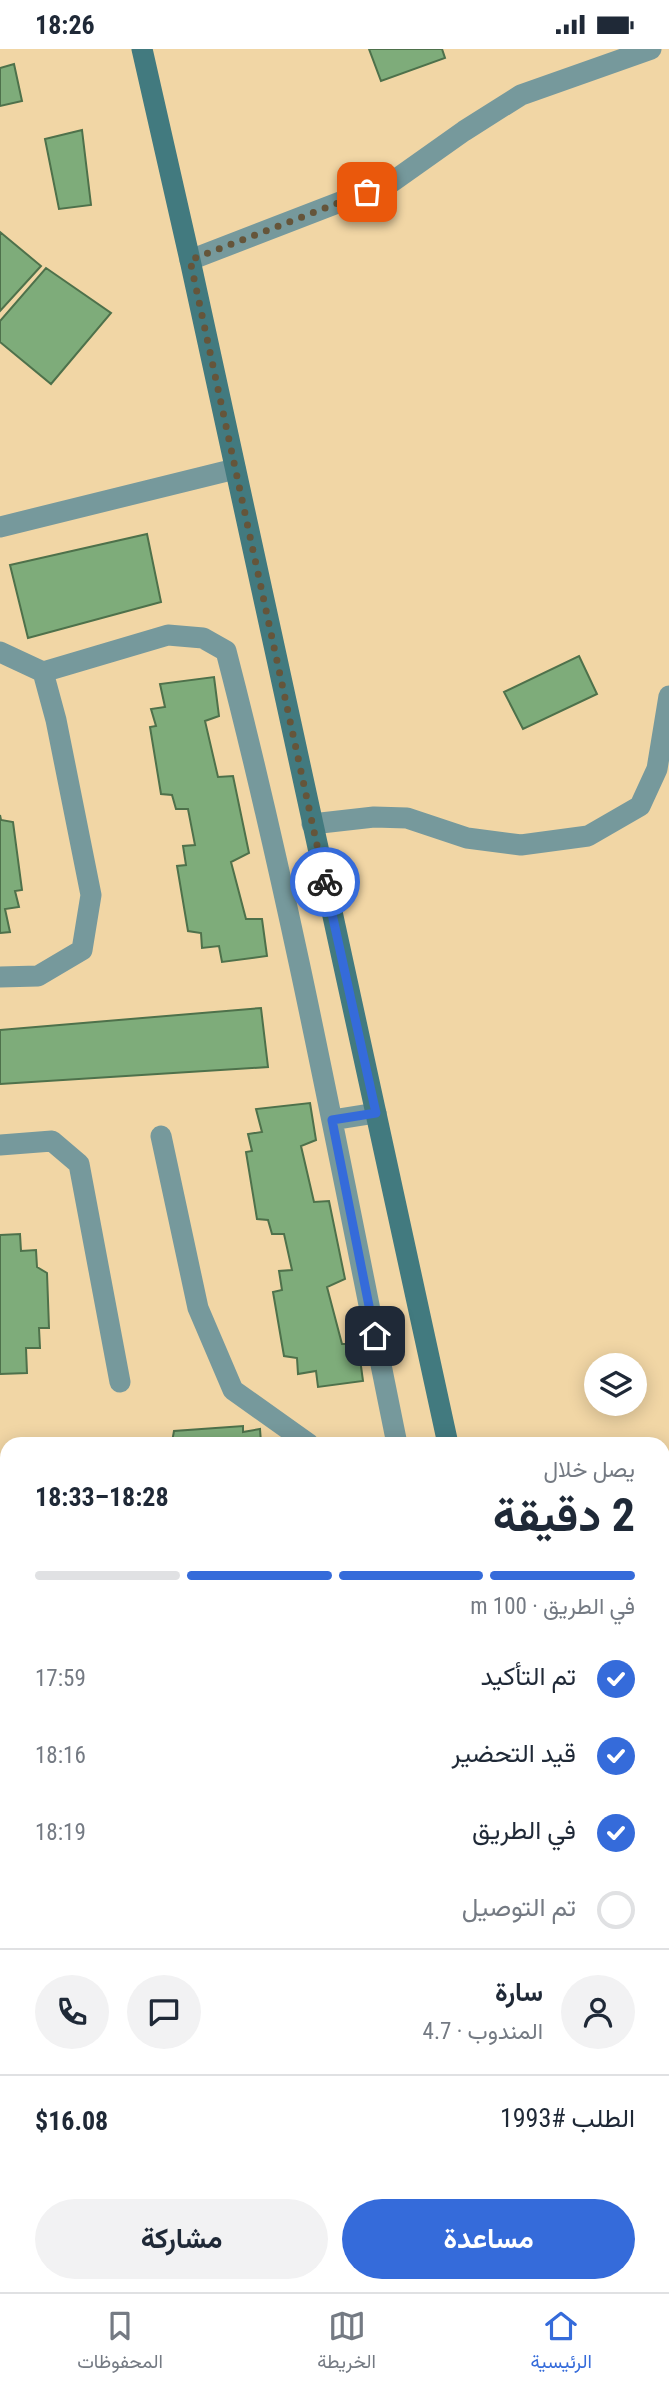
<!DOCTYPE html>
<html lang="ar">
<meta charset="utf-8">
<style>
:root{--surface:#fff;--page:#f2f2f3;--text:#1f2937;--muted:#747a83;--line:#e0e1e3;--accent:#356bda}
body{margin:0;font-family:"Roboto Condensed",Vazirmatn,sans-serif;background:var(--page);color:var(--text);direction:rtl;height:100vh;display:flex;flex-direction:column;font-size:26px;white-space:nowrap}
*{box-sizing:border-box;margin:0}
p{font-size:23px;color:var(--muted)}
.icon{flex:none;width:38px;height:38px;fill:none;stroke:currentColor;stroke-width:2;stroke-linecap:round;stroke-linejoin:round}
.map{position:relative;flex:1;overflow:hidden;direction:ltr}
.sheet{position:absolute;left:0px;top:1388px;width:670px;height:856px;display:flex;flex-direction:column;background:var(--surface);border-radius:21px 21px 0 0;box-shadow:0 4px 18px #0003;direction:rtl}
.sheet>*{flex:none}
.fabs{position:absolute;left:584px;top:1304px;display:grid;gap:14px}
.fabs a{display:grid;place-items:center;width:63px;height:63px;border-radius:50%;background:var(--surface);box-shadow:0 4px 18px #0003;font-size:35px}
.pin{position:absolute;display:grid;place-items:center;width:60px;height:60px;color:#fff;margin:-30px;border-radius:14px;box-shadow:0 4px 10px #0006}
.courier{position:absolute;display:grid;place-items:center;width:70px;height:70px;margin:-35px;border:5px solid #356bda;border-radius:50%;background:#fff;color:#222;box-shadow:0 2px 9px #0007}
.overview em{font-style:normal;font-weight:700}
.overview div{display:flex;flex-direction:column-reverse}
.overview{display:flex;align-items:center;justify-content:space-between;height:119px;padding:0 35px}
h1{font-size:46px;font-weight:700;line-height:52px}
.bar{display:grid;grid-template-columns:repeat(4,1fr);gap:10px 7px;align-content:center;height:84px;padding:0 35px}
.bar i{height:9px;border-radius:5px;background:var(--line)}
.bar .active{background:var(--accent)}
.bar p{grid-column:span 4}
.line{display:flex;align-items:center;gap:18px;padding:0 35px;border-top:2px solid var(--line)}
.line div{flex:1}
.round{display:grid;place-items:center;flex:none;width:74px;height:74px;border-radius:37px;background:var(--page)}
ol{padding:0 35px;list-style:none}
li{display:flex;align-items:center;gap:21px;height:77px}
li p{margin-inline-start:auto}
li .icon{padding:7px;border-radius:50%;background:var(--accent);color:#fff;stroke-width:4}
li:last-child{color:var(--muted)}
li i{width:38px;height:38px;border:4px solid var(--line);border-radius:50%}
.button{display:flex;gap:14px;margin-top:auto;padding:14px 35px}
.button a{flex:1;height:80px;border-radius:42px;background:var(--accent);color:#fff;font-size:28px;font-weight:700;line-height:80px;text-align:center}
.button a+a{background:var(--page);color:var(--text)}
.status{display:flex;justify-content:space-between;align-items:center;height:49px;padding:0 35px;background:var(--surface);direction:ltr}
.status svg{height:19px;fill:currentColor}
.tabs{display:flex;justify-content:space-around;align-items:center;height:98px;border-top:2px solid var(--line);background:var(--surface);font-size:19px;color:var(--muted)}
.tabs a{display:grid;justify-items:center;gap:4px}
.tabs .active{color:var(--accent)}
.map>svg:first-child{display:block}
.building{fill:#7eac7a;stroke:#4e714b;stroke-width:2}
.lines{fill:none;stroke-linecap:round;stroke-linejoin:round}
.street{stroke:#76999c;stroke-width:21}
.secondary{stroke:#427a7f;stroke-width:21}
.done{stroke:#65553a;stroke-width:7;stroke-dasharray:0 12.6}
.route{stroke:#356bda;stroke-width:9}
</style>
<div class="status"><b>18:26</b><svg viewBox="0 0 49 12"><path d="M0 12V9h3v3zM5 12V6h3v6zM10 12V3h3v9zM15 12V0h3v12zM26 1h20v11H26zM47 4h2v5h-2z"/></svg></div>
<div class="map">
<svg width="669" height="2243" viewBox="0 0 669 2243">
<rect width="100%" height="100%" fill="#f1d6a5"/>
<path class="building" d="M369,0H442L445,9L381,32Z
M14,15L22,52L0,57V19Z
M82,81L91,156L59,160L45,90Z
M0,183L41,217L0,262Z
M46,219L111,264L51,335L0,293V272Z
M147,485L161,553L28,589L10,516Z
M579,607L597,645L523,680L504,643Z
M214,628L219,667L205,672L218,728L233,727L249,804L231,813L246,870H262L267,907L222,913L219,897L202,899L201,884L188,882L177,817L186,816L183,797L195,796L188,760H176L172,746L161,745L150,678L156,677L151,660L165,658L160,635Z
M0,766L1,771L13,773L22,841L15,842L19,858L5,860L10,883L0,884Z
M261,959L268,1018L0,1035V981Z
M310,1054L316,1091L301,1097L314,1153L329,1152L345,1230L327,1238L342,1295H358L363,1332L318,1338L316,1322L298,1325L297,1309L284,1307L273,1243L282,1241L279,1222L292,1221L284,1185H272L268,1171L257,1170L246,1103L252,1102L248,1085L262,1083L256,1060Z
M20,1185L21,1202L36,1201L37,1218L47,1224L49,1279H39L40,1299H26L27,1324L0,1325V1186Z
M243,1377V1383L260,1380L261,1394L284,1391L285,1395H162L172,1393L174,1382Z
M0,1428H7V1473H3Z
M0,1520H7V1591L0,1592Z"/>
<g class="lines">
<path class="street" d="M190,211L392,133L464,82L521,46L651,0
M0,478L235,420
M0,603L43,623L168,586L203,589L226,602C294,864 343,1130 397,1395
M312,775L374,768L407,769L467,789L521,796L588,787L640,757L657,720L669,647
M0,928L38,927L82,901L91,846L56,671L43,623
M332,1071L376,1064
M161,1087L198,1259L233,1341L309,1395
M0,1096L52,1092L79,1115L120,1333
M663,1591H669
M0,1653H7
M0,1945H7
M663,2187L669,2185
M0,2215L7,2226
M15,2236L19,2243
M495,2243L515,2236"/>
<path class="secondary" d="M142,0L190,211L448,1395
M663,1980L669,1993"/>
</g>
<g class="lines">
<path class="done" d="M325,833L190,211L367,143"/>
<path class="route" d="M325,833L376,1064L332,1071L375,1287"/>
</g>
</svg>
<div class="fabs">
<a><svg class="icon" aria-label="layers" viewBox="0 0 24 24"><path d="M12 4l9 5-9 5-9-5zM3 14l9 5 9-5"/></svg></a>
</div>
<div class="pin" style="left:367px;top:143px;background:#ea580c"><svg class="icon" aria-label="bag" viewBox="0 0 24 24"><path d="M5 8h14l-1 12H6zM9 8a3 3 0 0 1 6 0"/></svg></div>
<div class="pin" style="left:375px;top:1287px;background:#1f2937"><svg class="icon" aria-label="home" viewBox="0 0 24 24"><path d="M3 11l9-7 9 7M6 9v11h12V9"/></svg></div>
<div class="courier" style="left:325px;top:833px"><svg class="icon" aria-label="bike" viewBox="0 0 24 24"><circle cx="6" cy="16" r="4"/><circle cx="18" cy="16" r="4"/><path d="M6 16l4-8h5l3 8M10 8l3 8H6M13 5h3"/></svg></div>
<section class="sheet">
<div class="overview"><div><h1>2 دقيقة</h1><p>يصل خلال</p></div><em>18:28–18:33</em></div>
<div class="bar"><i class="active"></i><i class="active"></i><i class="active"></i><i></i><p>في الطريق · 100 m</p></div>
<ol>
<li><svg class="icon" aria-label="check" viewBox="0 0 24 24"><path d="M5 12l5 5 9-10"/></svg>تم التأكيد<p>17:59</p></li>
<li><svg class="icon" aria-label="check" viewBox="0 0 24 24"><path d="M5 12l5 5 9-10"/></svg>قيد التحضير<p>18:16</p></li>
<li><svg class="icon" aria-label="check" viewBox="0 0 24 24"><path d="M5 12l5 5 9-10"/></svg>في الطريق<p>18:19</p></li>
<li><i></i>تم التوصيل</li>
</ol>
<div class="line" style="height:126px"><a class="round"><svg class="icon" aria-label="person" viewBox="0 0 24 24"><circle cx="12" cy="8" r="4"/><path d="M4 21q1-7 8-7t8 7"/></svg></a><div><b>سارة</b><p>المندوب · 4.7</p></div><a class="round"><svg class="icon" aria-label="chat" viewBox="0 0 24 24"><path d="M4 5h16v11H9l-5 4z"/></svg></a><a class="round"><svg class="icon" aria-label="phone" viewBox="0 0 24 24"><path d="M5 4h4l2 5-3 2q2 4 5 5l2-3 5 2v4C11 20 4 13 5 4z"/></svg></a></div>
<div class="line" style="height:91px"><div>الطلب #1993</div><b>$16.08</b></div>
<div class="button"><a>مساعدة</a><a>مشاركة</a></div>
</section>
</div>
<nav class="tabs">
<a class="active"><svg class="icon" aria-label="home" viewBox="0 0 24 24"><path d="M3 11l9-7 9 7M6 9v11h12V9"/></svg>الرئيسية</a>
<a><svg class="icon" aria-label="map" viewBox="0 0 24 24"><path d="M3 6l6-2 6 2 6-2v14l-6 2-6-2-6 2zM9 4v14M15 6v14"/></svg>الخريطة</a>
<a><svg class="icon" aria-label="saved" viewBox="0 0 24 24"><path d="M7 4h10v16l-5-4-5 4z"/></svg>المحفوظات</a>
</nav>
